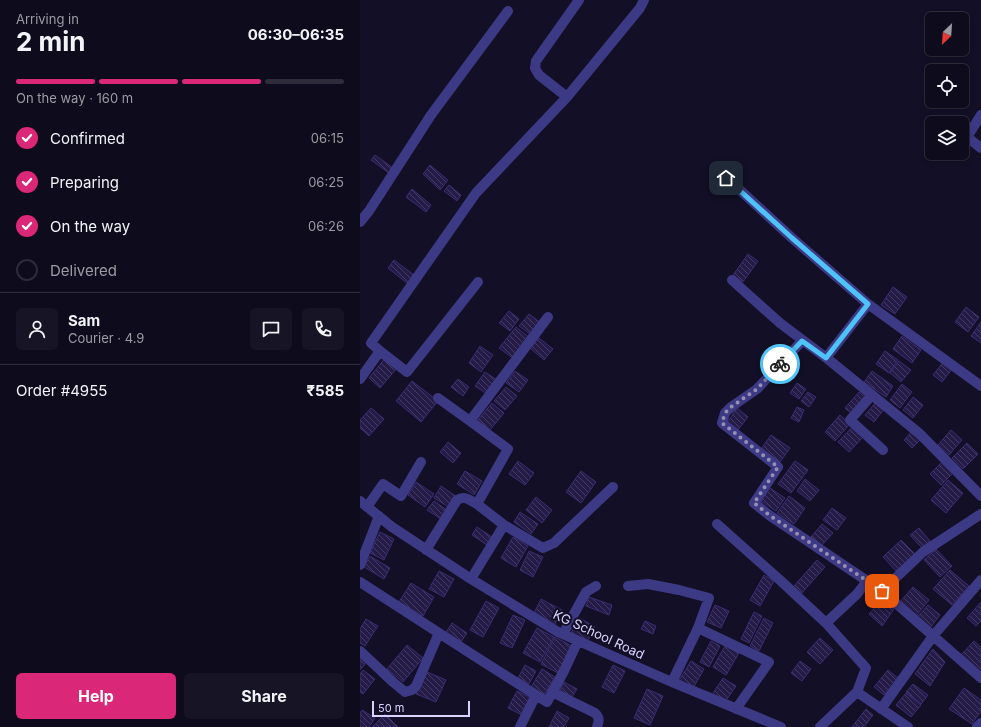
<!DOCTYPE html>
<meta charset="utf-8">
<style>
:root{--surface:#0e0b1c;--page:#171425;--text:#f1f3f6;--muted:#9b9ba3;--line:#2e2b3b;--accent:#db2777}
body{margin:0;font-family:Inter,sans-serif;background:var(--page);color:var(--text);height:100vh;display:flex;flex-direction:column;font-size:15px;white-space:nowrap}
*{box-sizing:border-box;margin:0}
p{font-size:13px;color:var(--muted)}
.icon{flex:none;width:22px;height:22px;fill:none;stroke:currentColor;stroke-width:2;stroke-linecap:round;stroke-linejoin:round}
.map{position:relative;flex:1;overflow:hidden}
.side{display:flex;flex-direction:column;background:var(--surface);width:360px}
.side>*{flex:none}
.needle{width:26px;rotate:205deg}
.tools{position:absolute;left:565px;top:12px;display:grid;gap:8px}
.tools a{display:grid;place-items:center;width:44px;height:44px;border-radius:6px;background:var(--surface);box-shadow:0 2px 6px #0003,0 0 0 1px var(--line);font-size:20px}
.scale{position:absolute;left:12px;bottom:10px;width:98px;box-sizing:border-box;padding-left:4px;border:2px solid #d9d4ff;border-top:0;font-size:11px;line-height:14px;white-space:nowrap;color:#d9d4ff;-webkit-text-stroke:3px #130f26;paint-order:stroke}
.pin{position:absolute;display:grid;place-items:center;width:34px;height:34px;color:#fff;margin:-17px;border-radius:8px;box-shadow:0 2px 6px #0006}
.courier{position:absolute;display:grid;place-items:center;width:40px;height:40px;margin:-20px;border:3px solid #4fc3f7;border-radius:50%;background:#fff;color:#222;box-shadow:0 1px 5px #0007}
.summary em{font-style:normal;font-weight:700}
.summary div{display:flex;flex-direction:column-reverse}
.summary{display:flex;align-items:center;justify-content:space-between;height:68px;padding:0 16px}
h1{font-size:26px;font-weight:700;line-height:30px}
.bar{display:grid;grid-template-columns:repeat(4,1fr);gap:6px 4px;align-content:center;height:48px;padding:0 16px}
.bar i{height:5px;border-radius:3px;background:var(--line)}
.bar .active{background:var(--accent)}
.bar p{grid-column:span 4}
.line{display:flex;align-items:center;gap:10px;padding:0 16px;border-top:1px solid var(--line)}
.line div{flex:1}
.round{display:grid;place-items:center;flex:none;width:42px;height:42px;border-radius:6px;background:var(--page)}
ol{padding:0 16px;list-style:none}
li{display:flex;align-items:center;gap:12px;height:44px}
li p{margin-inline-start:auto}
li .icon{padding:4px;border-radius:50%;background:var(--accent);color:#fff;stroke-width:4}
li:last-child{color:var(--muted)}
li i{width:22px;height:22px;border:2px solid var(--line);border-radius:50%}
.action{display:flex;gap:8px;margin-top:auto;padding:8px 16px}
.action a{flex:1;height:46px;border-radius:6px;background:var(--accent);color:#fff;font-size:16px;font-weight:700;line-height:46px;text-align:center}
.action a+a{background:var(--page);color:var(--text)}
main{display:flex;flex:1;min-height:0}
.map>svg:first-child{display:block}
.building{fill:url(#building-back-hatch);stroke:#3b2d73}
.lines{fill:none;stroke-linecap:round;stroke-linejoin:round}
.minor{stroke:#3d3a85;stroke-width:10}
.done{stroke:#948fb3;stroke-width:4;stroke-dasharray:0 7.2}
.route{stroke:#4fc3f7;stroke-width:5}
.labels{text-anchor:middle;stroke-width:4;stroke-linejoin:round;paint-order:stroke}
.street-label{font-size:13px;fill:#d9d4ff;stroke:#130f26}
</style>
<main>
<section class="side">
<div class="summary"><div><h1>2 min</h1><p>Arriving in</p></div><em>06:30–06:35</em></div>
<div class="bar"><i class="active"></i><i class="active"></i><i class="active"></i><i></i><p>On the way · 160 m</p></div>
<ol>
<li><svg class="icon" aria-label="check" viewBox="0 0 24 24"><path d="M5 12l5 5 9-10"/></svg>Confirmed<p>06:15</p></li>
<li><svg class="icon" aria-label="check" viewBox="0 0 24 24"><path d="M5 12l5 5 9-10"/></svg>Preparing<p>06:25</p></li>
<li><svg class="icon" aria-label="check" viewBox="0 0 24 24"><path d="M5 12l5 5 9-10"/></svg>On the way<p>06:26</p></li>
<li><i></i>Delivered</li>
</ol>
<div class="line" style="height:72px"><a class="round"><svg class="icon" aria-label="person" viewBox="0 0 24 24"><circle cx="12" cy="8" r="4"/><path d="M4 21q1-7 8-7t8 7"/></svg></a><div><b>Sam</b><p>Courier · 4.9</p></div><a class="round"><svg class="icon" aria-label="chat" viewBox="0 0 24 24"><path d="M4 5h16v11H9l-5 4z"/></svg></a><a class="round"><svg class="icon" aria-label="phone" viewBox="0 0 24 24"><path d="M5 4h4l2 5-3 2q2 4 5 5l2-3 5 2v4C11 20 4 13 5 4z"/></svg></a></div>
<div class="line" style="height:52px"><div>Order #4955</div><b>₹585</b></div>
<div class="action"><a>Help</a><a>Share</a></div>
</section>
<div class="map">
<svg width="621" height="727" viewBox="0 0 621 727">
<defs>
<pattern id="building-back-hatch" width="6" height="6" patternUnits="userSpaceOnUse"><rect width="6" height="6" fill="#241b47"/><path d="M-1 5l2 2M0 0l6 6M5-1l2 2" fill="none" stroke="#433b63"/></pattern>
</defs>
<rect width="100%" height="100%" fill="#130f26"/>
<path class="building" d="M15,155L33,168L29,173L11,160Z
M70,165L88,180L80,190L63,174Z
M89,185L101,195L97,201L84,191Z
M52,189L71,205L66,212L46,197Z
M388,254L398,261L383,282L373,275Z
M34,260L54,275L48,284L28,268Z
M533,287L547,297L535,314L521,305Z
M606,307L619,317L608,332L595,322Z
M149,311L159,319L150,331L139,323Z
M169,314L181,323L171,335L159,326Z
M621,322V343L611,336Z
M156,327L170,338L154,359L139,348Z
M542,336L561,350L552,363L533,349Z
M179,338L193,349L184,360L170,348Z
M120,346L133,355L121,372L109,363Z
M525,351L538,360L529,373L516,364Z
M25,358L37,368L20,388L9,378Z
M539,361L551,370L541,382L530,373Z
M584,361L593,368L582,382L573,375Z
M155,371L168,380L159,392L146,383Z
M512,371L533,386L526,397L504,382Z
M125,372L137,380L127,394L115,386Z
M98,379L109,387L103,396L91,387Z
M52,381L78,401L61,422L36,401Z
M437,383L446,389L439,399L430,393Z
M542,384L552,392L540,408L530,400Z
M146,387L157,396L145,410L134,401Z
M448,392L456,397L449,407L441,401Z
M499,392L507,399L493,415L485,408Z
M553,397L563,405L553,418L543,410Z
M516,402L525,408L514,422L505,415Z
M132,403L144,413L130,430L118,420Z
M437,407L444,410L439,422L431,418Z
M11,408L24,419L9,436L0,428V420Z
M377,408L388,417L377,431L367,423Z
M480,415L490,424L475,441L465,432Z
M495,424L505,435L489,452L478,442Z
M553,430L562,438L552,448L544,440Z
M591,430L602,440L589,455L578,445Z
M411,435L430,448L420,462L401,449Z
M88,442L101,453L93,463L80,452Z
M607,443L618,454L603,469L592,458Z
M584,460L595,471L581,485L570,474Z
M158,461L174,473L165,485L149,474Z
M435,461L448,470L431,493L418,484Z
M105,471L122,481L114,495L97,484Z
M221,471L236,482L221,503L206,492Z
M445,479L459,490L450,501L437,491Z
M588,480L603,493L586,513L571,500Z
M56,482L74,494L65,507L48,495Z
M81,486L97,497L90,508L74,498Z
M410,488L425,498L416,511L401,501Z
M429,496L445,508L434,524L417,513Z
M176,497L192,510L182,523L166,510Z
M74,501L87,510L81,519L67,510Z
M472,508L486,518L477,530L463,520Z
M160,512L178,524L171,534L154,522Z
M462,524L473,533L462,545L451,537Z
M117,527L132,537L127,545L112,535Z
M559,528L570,541L562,548L550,535Z
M20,532L34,539L24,560L10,553Z
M153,537L168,546L156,567L141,558Z
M541,540L555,554L536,571L523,557Z
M576,549L592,566L580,577L564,560Z
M169,551L183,557L173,577L160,570Z
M10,556L30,568L24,579L4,567Z
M457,560L465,567L441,594L433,587Z
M590,570L609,586L592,605L573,589Z
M79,571L94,579L84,597L69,589Z
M404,575L414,581L400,606L390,600Z
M51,583L74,597L63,616L39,602Z
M553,587L569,600L555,617L539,603Z
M229,597L252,605L249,615L226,606Z
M181,599L202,610L194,626L173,615Z
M522,599L534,609L522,626L509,614Z
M126,601L139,608L123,637L110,630Z
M621,602V621L616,626L607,618Z
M355,605L369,611L361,628L347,622Z
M568,605L580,615L570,628L557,617Z
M394,612L402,616L389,643L381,639Z
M153,615L165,620L152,648L140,643Z
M220,618L235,627L227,642L211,633Z
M404,618L413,623L399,651L390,646Z
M6,619L18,626L5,646L0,643V629Z
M285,621L296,626L293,634L281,629Z
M92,623L107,633L99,645L84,635Z
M177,628L194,637L180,662L163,653Z
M195,637L212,646L198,673L181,664Z
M460,638L473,650L460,664L447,652Z
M351,641L360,646L349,667L340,662Z
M614,641L621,647V676L599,657Z
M47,645L63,658L43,682L27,669Z
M365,646L379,653L366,675L353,667Z
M573,649L585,662L570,686L555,674Z
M0,658L6,663L0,670Z
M331,661L344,669L332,690L318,682Z
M440,661L451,669L442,681L431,673Z
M165,665L176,671L169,684L158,678Z
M253,665L265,671L254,693L242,687Z
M182,669L195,677L184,695L171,687Z
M3,670L15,679L3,694L0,692V674Z
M528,670L538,678L524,695L514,687Z
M65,671L86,680L76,702L56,694Z
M363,678L376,686L365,702L351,696Z
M204,682L217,689L212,697L200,690Z
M553,684L568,695L561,704L546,692Z
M604,688L621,700V711L612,724L589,709Z
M287,689L303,696L290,725L274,718Z
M157,691L170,697L162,715L148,708Z
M546,693L561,705L551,717L536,705Z
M506,709L513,715L504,727H492Z
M2,710L15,718L9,727H0V713Z
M197,711L209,718L204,727H189Z
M25,714L38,727H12Z"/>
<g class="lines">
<path class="minor" d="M207,97L179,75L175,68L176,61L219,0
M621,115L607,137L621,148
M355,167L432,238L508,304L621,386
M0,222L9,211L71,115L148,11
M372,280L420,323L469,360L560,434L621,496
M118,282L47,372L20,351L11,343L116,193L207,97L280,8L284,0
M188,317L110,421L148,449L117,504L144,525L183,548L194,543L253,487
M442,341L397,389L371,407L365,413L362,423L418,467L394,503L409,515L522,591L621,678
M466,358L508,304
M0,379L20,351
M512,395L490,420L523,450
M78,398L110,421
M0,501L32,527L111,579L198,632L314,683L421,727
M7,507L23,484L41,496L61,462
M357,524L421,581L466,623L506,668L497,692L460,727
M66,550L97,500C105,495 109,500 117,504
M0,565L19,516
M111,579L144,525
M0,582L113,655L187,702L204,671L218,641
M268,586L288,584L319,590L349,598L338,628L312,682
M522,591L563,552L621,514
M466,623L497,594L507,581
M338,628L409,662L376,709
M203,634L226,592L236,586
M0,651L33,682L45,692L52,690L56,686L79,633
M192,692L235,713C240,718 239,721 237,727
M497,692L548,727
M521,709L573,636L621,580
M160,727L176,695
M617,727L621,723"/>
</g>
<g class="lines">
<path class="done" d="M420,364L397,389L371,407L365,413L362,423L418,467L394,503L409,515L522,591"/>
<path class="route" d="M366,178L432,238L508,304L466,358L442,341L420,364"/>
</g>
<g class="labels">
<g class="street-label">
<text transform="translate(239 634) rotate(25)" y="5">KG School Road</text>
</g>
</g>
</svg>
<div class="tools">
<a><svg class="needle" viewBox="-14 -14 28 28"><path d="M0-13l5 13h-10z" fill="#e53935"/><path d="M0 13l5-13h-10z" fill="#9b9ba3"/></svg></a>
<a><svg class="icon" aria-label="locate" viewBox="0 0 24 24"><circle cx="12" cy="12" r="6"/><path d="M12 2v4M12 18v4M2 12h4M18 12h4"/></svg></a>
<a><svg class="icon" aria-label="layers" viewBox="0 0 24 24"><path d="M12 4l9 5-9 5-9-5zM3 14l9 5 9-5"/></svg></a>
</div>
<div class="scale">50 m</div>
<div class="pin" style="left:522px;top:591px;background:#ea580c"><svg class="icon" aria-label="bag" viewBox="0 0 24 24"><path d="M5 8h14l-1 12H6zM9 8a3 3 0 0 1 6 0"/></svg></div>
<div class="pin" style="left:366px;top:178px;background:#1f2937"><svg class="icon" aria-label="home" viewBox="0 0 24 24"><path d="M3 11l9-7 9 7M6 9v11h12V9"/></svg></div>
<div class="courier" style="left:420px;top:364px"><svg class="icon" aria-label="bike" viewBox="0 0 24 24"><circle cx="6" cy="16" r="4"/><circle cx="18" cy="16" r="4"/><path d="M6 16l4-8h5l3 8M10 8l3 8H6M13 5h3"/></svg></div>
</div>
</main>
